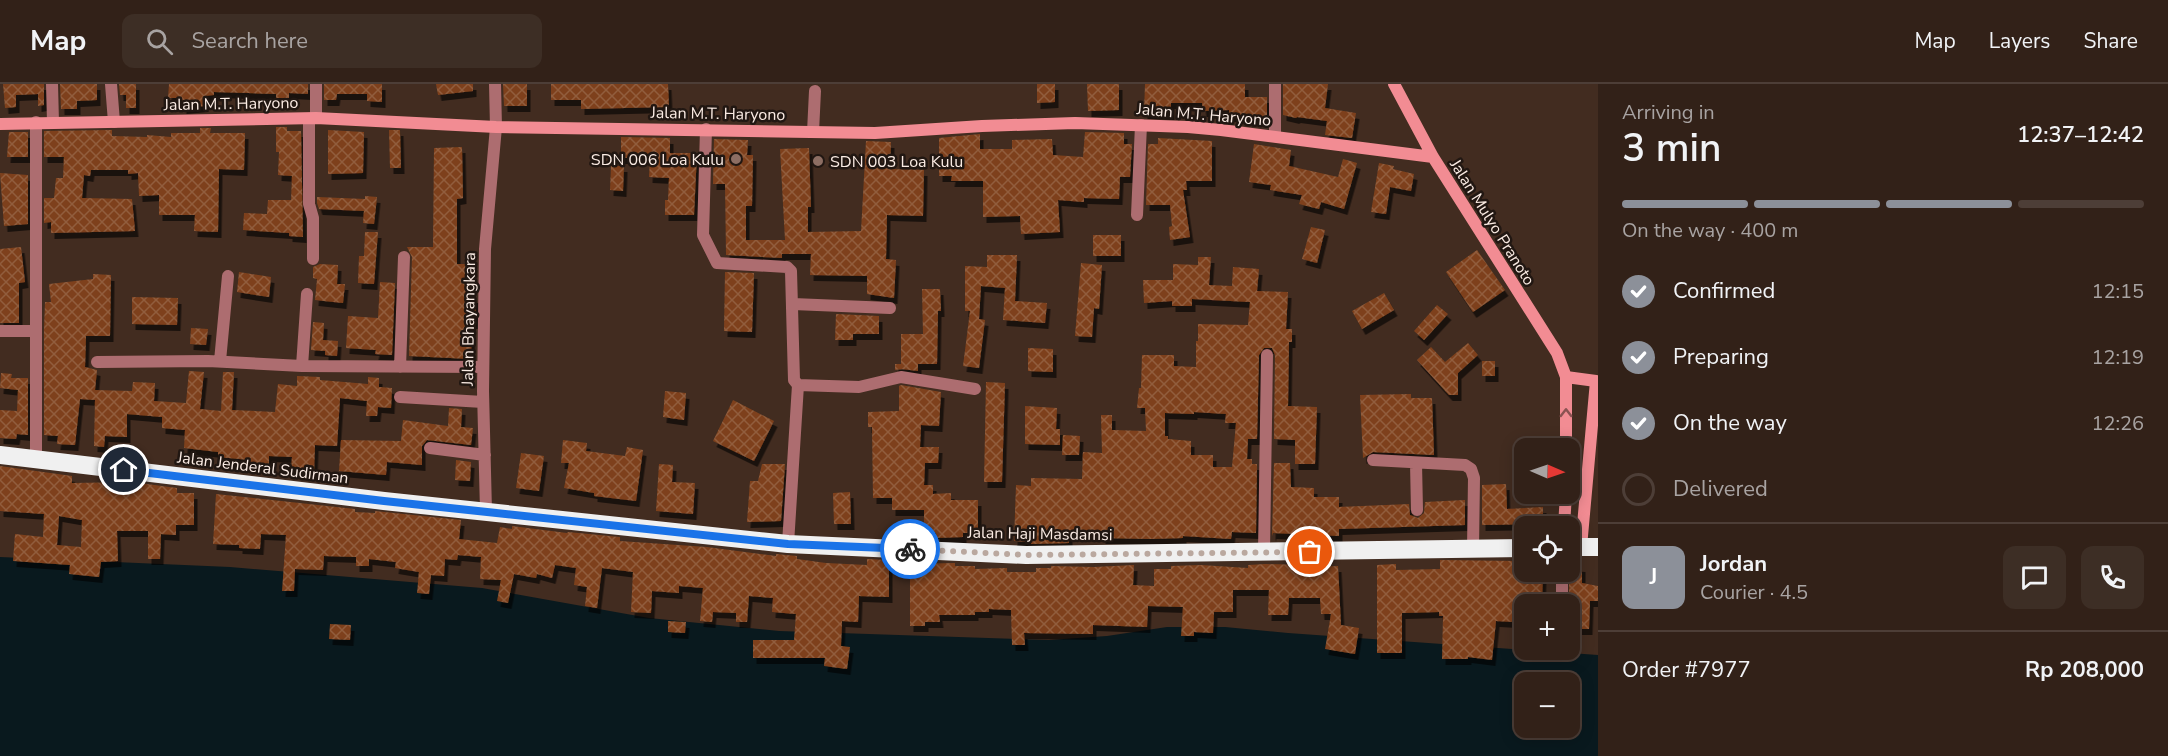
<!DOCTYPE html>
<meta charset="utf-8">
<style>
:root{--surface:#322118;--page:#3d2e25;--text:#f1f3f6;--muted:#a8a3a2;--line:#4d3e37;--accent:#8c9099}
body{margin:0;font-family:"Nunito Sans",sans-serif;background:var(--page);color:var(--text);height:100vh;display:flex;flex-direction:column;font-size:22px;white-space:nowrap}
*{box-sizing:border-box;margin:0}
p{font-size:20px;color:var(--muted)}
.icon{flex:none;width:33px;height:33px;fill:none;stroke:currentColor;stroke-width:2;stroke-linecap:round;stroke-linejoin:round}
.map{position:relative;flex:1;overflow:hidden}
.panel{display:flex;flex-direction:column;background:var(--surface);width:570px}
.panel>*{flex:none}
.needle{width:39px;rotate:92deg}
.tools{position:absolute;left:1514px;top:354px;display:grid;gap:12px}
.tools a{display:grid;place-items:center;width:66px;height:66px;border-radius:12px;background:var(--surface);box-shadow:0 3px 15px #0003,0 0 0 2px var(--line);font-size:30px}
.pin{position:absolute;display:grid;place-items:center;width:51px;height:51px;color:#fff;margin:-26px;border:3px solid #fff;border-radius:50%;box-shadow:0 2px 6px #0007}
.courier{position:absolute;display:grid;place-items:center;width:60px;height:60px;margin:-30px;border:4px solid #1a73e8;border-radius:50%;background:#fff;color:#222;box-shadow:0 2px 8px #0007}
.headline em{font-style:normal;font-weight:600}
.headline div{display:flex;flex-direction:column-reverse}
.headline{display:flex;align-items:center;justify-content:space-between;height:102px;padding:0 24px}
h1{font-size:39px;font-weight:600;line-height:45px}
.bar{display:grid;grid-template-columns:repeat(4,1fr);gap:9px 6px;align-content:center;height:72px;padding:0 24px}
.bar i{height:8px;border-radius:4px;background:var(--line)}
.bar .on{background:var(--accent)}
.bar p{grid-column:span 4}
.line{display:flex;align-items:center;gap:15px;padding:0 24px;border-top:2px solid var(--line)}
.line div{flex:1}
.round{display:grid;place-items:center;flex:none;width:63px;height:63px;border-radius:12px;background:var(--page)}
ol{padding:0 24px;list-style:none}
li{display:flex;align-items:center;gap:18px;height:66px}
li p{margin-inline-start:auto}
li .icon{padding:6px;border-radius:50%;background:var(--accent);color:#fff;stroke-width:4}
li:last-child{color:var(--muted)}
li i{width:33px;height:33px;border:3px solid var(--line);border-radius:50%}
header{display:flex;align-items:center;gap:36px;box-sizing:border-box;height:84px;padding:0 30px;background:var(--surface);border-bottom:2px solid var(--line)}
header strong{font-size:28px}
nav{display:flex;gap:33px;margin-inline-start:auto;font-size:21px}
.search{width:420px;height:54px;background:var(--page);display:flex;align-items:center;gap:15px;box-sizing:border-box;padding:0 21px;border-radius:12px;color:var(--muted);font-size:22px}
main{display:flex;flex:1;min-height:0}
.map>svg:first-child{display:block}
.water{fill:#09191e;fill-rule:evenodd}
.building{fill:url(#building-cross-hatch);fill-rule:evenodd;filter:url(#shadow)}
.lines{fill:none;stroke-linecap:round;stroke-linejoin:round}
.street{stroke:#ad6d70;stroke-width:12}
.secondary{stroke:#f28c93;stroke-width:12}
.highway{stroke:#f0f0f0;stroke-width:18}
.oneway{stroke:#8a5252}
.done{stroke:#baa89f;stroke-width:6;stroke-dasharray:0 10.8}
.route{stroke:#1a73e8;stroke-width:8}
.education-dot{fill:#8d6e63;stroke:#211712;stroke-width:2}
.labels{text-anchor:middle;stroke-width:5;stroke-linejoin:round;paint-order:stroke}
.street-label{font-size:16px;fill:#faebe3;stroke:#211712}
.poi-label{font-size:16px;fill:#faebe3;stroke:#211712;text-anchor:end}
</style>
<header>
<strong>Map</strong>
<div class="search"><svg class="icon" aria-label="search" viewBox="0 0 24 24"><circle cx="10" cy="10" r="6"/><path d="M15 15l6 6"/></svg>Search here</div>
<nav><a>Map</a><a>Layers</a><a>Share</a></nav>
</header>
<main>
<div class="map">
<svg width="1598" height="672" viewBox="0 0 1598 672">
<defs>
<pattern id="building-cross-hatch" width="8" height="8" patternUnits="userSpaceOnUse" patternTransform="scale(1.5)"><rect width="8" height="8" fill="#7e411c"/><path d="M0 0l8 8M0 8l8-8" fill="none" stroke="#915d3d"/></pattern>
<filter id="shadow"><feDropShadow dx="3.5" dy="6" stdDeviation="0" flood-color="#0009"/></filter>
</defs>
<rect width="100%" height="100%" fill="#422c20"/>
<path class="water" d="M0,473L230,483L482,504L649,534L779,547L1049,556L1107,552L1167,543H1225L1288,549L1598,571V672H0ZM1524,598H1569V644H1524Z"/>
<path class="building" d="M3,0H44V21L38,22V10L16,11V23L5,24Z
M60,0H97V16L77,17V25H61Z
M119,0H136V24H126V11H120Z
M169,0H308V10L289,9V14H276V10L214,8V11L204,12L205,22L183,24L182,14H168Z
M324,0H382V18L367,17V10H337L336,16H324Z
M436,0H473V7L438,11Z
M503,0H527V22H504Z
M551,0H668L669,23L581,25V16H551Z
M1037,0H1055V18L1037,19Z
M1087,0H1119V26L1088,27Z
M1145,0H1245V13H1267V34L1229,32V26L1203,27L1202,19H1171V30L1144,29Z
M1283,0H1328L1325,24L1356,29L1352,54L1325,51L1327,37L1297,33L1296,34L1283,31Z
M276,43H287V47H301L303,153L289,152V149L243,146L244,129L267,130L268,116H291L292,92L278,91L279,68H276Z
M200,44H211L210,49H245L244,86L219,85L218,148L194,147L195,131H159V111L139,112L138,89L128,90V86H91L90,92L84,91L82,114L132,115L135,147L51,149V138L44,139V114H54L56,94H63L64,73H44V47L112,46V52L147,53V51L171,53V49H200Z
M328,46L364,48L363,89L328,90Z
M389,46H400L401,84H390Z
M9,48H28V73H7Z
M1085,48L1124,49V60H1132L1130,93H1120L1119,115L1084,114V118L1058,116L1060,148L1021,150L1020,132L983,133V97H951L952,92H939V54L980,50V65H1012V56L1052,55L1053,71L1083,73Z
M621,53L670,54V69H697L694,131H665V116H668L669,94L649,93L650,74H621Z
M1158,54L1212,57V97H1186L1187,106H1183L1190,153L1170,156L1169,143L1172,142L1170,121H1146L1148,60H1158Z
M714,55L748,56L747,71H753L752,122H746V156H785L780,65L809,64L811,123H808V148L861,147L866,57L891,58L890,85L924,86L923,132L887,131L886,175L896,176L894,214L867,210V192L810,191L811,170H782V174L726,171L725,100H713Z
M1254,60L1291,66L1289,82L1338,93L1343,75L1357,79L1344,125L1321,118L1319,125L1299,120L1302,111L1270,106L1271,101L1249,98Z
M462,63L463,114L457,115V180H467L468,213H475L476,239H472L471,275L409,272L412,173L407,163H433L434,64Z
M1379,79L1394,82L1393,85L1414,90L1411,107L1390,103L1386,130L1371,128Z
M611,82H624L623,107L610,106Z
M0,89L28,91V140L4,142Z
M365,112L377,113L374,140L363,139L364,127L319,125L317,119V113L365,115Z
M1311,143L1325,146L1317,179L1302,175Z
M365,148H378L374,200L358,199L359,172H364Z
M1093,151H1121V172H1093Z
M21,163L25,198L19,199V239H0V165Z
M1477,166L1505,206L1473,228L1446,188Z
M987,171H1017L1015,217L1047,219L1045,239L1003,236L1005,204L981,202L979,235L985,236L979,284L963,282L970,227H965V182L987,183Z
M1198,173H1211L1209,201L1232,202L1233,183L1259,185L1257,207L1288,208L1286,245H1292V258H1289L1288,322L1317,323L1315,380H1295V356L1274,355L1275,271L1272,264H1264L1259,271L1257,355H1248L1247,375H1252V380H1257L1256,449L1232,448L1231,455L1183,452V454L1150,455L1102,454V451H1069V459L1031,460V458L1014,457L1016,401L1031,402V394L1082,395L1083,368L1102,369L1101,331H1112V346L1146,347L1145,324H1137L1139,304H1141L1142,271H1174V282L1196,283V257H1198V240L1248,241L1250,218L1192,215V222H1172V217L1144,219L1143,196H1173V180L1198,181ZM1194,328L1226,330L1225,339H1236L1232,383H1213V371H1191V357L1168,355V352H1165V329L1194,330Z
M1081,179L1102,181L1099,225L1094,224L1092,253L1075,252Z
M320,180L338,181L337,200H345L343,219L315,216L317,195L313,194V183Z
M239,188L271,193L269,213L237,208Z
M725,188L754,189L752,248L724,247Z
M93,190L111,191L110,252H86L85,283L97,286L95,306L132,307L133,298L155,299L154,317L186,319L189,287L204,288L200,325L221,327L223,288H234L232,326L275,328L278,300L297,302V292L320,293V296L368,300V293L379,294V303L392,304L391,324L378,323L377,332H366L367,317L340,314L337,362L315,361L314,387H291L292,373L269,372V380H250V376L218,373V368L184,364L185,346L162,344V333L127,330V353L105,352L104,363L94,362L95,316L80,315L75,361L57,360L58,352L44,351V245L45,218H51L49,200L93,195Z
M380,198L395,199L392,271L375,270L376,266L346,264L348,232L378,234Z
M922,205H940L941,227H938L937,280H918V287L902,285L895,286V280H901V250H923Z
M1384,209L1394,226L1362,245L1352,227Z
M132,213L178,214L177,241L132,240Z
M1437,221L1448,230L1424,256L1414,247Z
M836,230L879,232V250H853V256H835Z
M313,238L324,239L323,256L338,257L337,272L325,271V267L311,266Z
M191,244L208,245L206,261L190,260Z
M1468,259L1478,271L1458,289V311H1449L1417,276L1431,263L1445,278Z
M1028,264L1053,265V288L1028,287Z
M1482,277H1495V292H1482Z
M1,289L12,290L11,294H28V351L17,350L16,355L0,354V326L17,327L18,306L0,304Z
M986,298L1005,299L1002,398H984Z
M901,301L941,308L939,342L921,341L920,363H939L938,379H925L924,401H933V410L951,409V416H978V449H963V453L936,454V449H924V426H892V414H873L872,343H868V328L899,327V302Z
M665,307L686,309L684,336L663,333Z
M1411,310V314H1432L1434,371L1373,368L1363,374L1360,311Z
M733,316L774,337L754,377L713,357Z
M1025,322L1057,324L1056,345H1060V361L1025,360Z
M449,324L462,325L461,343L473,344L471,361L427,356L422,362V381L387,378L386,391L339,387L341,356L401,357L403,336L448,342Z
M1063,351L1080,352L1079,371H1062Z
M563,356L587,359L586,367L625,372L627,363L643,366L636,417L594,412V409L564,404L569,379H561Z
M521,369L544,372L539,407L516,404Z
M456,376L471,378L470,397L455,396Z
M1274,379H1290L1291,403L1314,404V413H1339V423L1409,420L1410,431L1418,434L1424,429L1425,418L1465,416V441L1339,445V452L1273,449L1272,452Z
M659,380L673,381L672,398L695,399L693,430L656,427Z
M762,380H785L781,437L747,438L750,397H758Z
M0,382L72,392V399L132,398L177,404V409H194V441H176V451L161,450L160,475H148V447H117L118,477L101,478L99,493L69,490L70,481L13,477L15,450L43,453L44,430L0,427ZM59,432L82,436L81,463L57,461Z
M1524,386V401H1513V387Z
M1506,400L1507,425L1543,423V440L1482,441V401Z
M850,408L851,440H834L833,409Z
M216,410L355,425V428L375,429V427L461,436L459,455L497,459L500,443L512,445V442L567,449L568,448L620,453V457L707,463L776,472V470L797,472V475L826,479L867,481V475L889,476V513L859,512L858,538L842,537L841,562L850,563L847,585L824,582L825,574H753V556H794L796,530L772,528L773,514L749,512L747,538H736V529L713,528L712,538L700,537L703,504L679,502V509L652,507L651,529L631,528L633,488L602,484L597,524L585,522L587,503L574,501L576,484L555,481L552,494L537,490L536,494L514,490L508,519L497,517L501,496L480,495L481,473L458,471L457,476L445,475L444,492L431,491L429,510L417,509L419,488L395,484L396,478L369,475V482H356V473L324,472L323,486L295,485L294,507H282L286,451L261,450L260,465L239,464V461L213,460Z
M1440,476L1518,477V481H1524V488H1543L1542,520H1515L1514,538L1496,537L1492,576L1468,573V575H1442L1443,532H1439V528L1402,529V569H1377V481L1396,480V486L1440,485Z
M955,479V482H975V485L1007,484V488H1036V484H1051V482L1094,483L1134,481L1133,501L1154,502V485H1171V482L1201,481L1248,484V481L1265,480L1315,481V483L1338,482L1341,541L1359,544L1355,570L1325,565L1331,530H1321L1320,514H1289L1288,531H1268L1269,506H1233V528H1214L1213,549L1194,548V552H1181L1183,523L1148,522L1147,543L1093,541V550L1024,549L1025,561H1012L1011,526L989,525V528H975V531H939L940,538H925V542H910V480Z
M1569,481L1582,482V499L1598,502V517H1590L1589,545H1569Z
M668,537L686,538L685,549L668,548Z
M330,540L351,541L350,556L329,555Z"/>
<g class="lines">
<path class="street" d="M52,0L53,38
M111,0L114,38
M316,34V0
M309,35V120L313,134V175
M706,45L703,151L717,179L787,183L791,187L794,296L798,301L859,303L901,293L975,305
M813,48L815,7
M1275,52V0
M1137,131L1141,41
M793,220L890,224
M0,247H36
M220,277L228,192
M97,278L208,277L302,282L483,283
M302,282L307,210
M400,283L404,173
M400,313L483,318
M430,364L485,371
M36,375V38
M1373,376L1465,381L1471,385L1474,394L1473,465
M1416,379L1417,426
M486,427L483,307L485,165L496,43L495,0
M788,460L798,301
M1264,468L1267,271
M1562,488V520"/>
<path class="secondary" d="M1394,0L1433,73L1557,269L1566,293V364
M0,40L316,34L496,43L875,49L982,42L1075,39L1188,43L1221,46L1433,73
M1566,293L1596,297L1581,463
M1564,442L1566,410"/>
<path class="highway" d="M0,371L384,417L788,460L1026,471L1524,464
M1569,463H1598"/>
</g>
<defs><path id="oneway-chevron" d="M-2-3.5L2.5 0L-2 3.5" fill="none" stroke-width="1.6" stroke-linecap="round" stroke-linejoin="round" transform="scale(1.5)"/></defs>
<use class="oneway" href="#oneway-chevron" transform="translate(1566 329) rotate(-90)"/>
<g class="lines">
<path class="done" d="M910,465L1026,471L1310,468"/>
<path class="route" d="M124,386L384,417L788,460L910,465"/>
</g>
<g class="education-dot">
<circle cx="736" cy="75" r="6"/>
<circle cx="818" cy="77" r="6"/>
</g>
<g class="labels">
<g class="street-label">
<text transform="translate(231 19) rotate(-1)" y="6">Jalan M.T. Haryono</text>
<text transform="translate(718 29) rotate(1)" y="6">Jalan M.T. Haryono</text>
<text transform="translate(1204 30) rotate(5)" y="6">Jalan M.T. Haryono</text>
<text transform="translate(1493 138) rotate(58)" y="6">Jalan Mulyo Pranoto</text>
<text transform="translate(468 235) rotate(-89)" y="6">Jalan Bhayangkara</text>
<text transform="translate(263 383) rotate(7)" y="6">Jalan Jenderal Sudirman</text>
<text transform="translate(1040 449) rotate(1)" y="6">Jalan Haji Masdamsi</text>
</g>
<g class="poi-label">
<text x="724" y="81">SDN 006 Loa Kulu</text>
<text x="830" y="83" text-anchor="start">SDN 003 Loa Kulu</text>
</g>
</g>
</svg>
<div class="tools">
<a><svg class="needle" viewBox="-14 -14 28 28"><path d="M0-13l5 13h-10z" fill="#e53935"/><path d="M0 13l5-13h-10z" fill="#a8a3a2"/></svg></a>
<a><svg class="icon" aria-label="locate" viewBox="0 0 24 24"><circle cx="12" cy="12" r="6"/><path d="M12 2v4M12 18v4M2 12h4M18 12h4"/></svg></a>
<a>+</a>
<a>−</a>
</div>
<div class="pin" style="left:1310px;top:468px;background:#ea580c"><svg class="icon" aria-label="bag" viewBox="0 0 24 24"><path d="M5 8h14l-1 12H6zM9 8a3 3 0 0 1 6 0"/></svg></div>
<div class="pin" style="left:124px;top:386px;background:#1f2937"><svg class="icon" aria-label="home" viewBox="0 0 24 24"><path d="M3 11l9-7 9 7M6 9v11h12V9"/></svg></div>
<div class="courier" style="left:910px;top:465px"><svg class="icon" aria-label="bike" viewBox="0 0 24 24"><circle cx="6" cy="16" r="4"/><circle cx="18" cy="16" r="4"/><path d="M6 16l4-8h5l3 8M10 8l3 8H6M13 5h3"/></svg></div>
</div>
<section class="panel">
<div class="headline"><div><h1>3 min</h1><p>Arriving in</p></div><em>12:37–12:42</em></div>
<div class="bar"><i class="on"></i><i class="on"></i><i class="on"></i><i></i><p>On the way · 400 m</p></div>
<ol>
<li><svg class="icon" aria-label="check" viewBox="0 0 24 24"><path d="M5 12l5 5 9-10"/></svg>Confirmed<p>12:15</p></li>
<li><svg class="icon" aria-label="check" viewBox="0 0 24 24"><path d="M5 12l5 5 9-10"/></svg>Preparing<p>12:19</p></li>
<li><svg class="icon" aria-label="check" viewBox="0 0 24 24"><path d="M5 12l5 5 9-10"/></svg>On the way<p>12:26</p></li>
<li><i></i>Delivered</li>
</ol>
<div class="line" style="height:108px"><b class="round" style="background:var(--accent);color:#fff">J</b><div><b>Jordan</b><p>Courier · 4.5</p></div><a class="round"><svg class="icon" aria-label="chat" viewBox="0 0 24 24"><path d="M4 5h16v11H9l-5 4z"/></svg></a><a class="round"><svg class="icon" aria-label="phone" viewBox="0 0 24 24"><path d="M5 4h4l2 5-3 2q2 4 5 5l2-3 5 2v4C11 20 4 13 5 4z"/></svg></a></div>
<div class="line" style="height:78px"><div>Order #7977</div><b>Rp 208,000</b></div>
</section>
</main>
